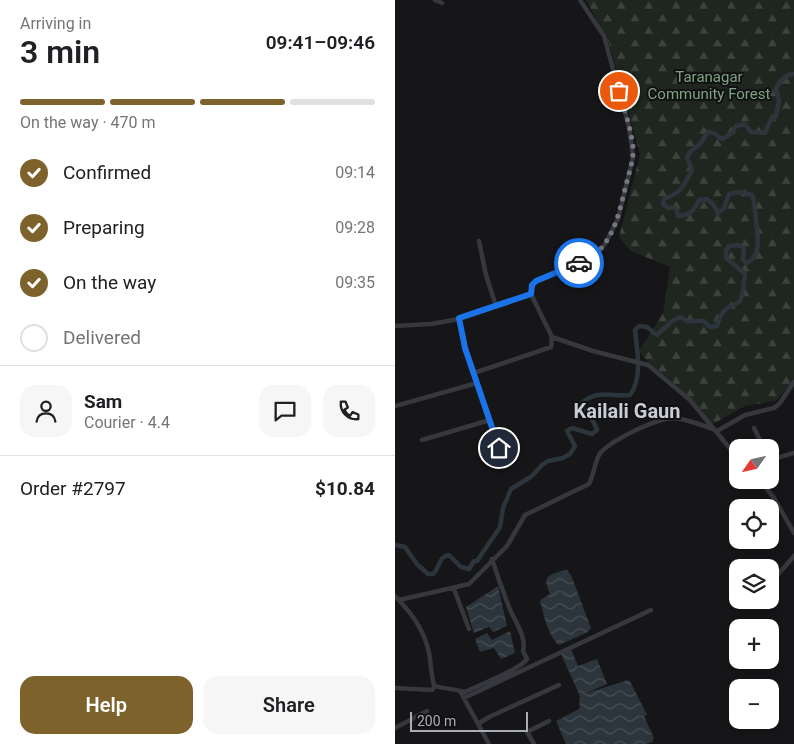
<!DOCTYPE html>
<meta charset="utf-8">
<style>
:root{--surface:#fff;--page:#f6f6f6;--text:#202124;--muted:#757577;--line:#e0e0e0;--accent:#7e622b}
body{margin:0;font-family:Roboto,sans-serif;background:var(--page);color:var(--text);height:100vh;display:flex;flex-direction:column;font-size:19px;white-space:nowrap}
*{box-sizing:border-box;margin:0}
p{font-size:16px;color:var(--muted)}
.icon{flex:none;width:28px;height:28px;fill:none;stroke:currentColor;stroke-width:2;stroke-linecap:round;stroke-linejoin:round}
.map{position:relative;flex:1;overflow:hidden}
.side{display:flex;flex-direction:column;background:var(--surface);width:395px}
.side>*{flex:none}
.needle{width:32px;rotate:236deg}
.tools{position:absolute;left:334px;top:439px;display:grid;gap:10px}
.tools a{display:grid;place-items:center;width:50px;height:50px;border-radius:10px;background:var(--surface);box-shadow:0 2px 8px #0003;font-size:25px}
.scale{position:absolute;left:15px;bottom:12px;width:118px;box-sizing:border-box;padding-left:5px;border:2px solid #a8adb8;border-top:0;font-size:14px;line-height:18px;white-space:nowrap;color:#a8adb8;-webkit-text-stroke:4px #111113;paint-order:stroke}
.pin{position:absolute;display:grid;place-items:center;width:42px;height:42px;color:#fff;margin:-21px;border:2px solid #fff;border-radius:50%;box-shadow:0 1px 5px #0007}
.courier{position:absolute;display:grid;place-items:center;width:50px;height:50px;margin:-25px;border:4px solid #1a73e8;border-radius:50%;background:#fff;color:#222;box-shadow:0 1px 6px #0007}
.summary em{font-style:normal;font-weight:600}
.summary div{display:flex;flex-direction:column-reverse}
.summary{display:flex;align-items:center;justify-content:space-between;height:85px;padding:0 20px}
h1{font-size:32px;font-weight:600;line-height:38px}
.bar{display:grid;grid-template-columns:repeat(4,1fr);gap:8px 5px;align-content:center;height:60px;padding:0 20px}
.bar i{height:6px;border-radius:4px;background:var(--line)}
.bar .on{background:var(--accent)}
.bar p{grid-column:span 4}
.line{display:flex;align-items:center;gap:12px;padding:0 20px;border-top:1px solid var(--line)}
.line div{flex:1}
.round{display:grid;place-items:center;flex:none;width:52px;height:52px;border-radius:15px;background:var(--page)}
ol{padding:0 20px;list-style:none}
li{display:flex;align-items:center;gap:15px;height:55px}
li p{margin-inline-start:auto}
li .icon{padding:5px;border-radius:50%;background:var(--accent);color:#fff;stroke-width:4}
li:last-child{color:var(--muted)}
li i{width:28px;height:28px;border:2px solid var(--line);border-radius:50%}
.primary-button{display:flex;gap:10px;margin-top:auto;padding:10px 20px}
.primary-button a{flex:1;height:58px;border-radius:15px;background:var(--accent);color:#fff;font-size:20px;font-weight:600;line-height:58px;text-align:center}
.primary-button a+a{background:var(--page);color:var(--text)}
main{display:flex;flex:1;min-height:0}
.map>svg:first-child{display:block}
.forest{fill:url(#forest-firs)}
.water{fill:url(#water-waves)}
.lines{fill:none;stroke-linecap:round;stroke-linejoin:round}
.canal{stroke:#2c353c;stroke-width:4.5}
.minor{stroke:#37383d;stroke-width:4.5}
.done{stroke:#757880;stroke-width:5;stroke-dasharray:0 9}
.route{stroke:#1a73e8;stroke-width:6}
.labels{text-anchor:middle;stroke-width:4;stroke-linejoin:round;paint-order:stroke}
.park-label{font-size:15px;fill:#7fa381;stroke:#111113}
.district-label{font-size:20px;font-weight:bold;fill:#c9ccd4;stroke:#111113}
</style>
<main>
<section class="side">
<div class="summary"><div><h1>3 min</h1><p>Arriving in</p></div><em>09:41–09:46</em></div>
<div class="bar"><i class="on"></i><i class="on"></i><i class="on"></i><i></i><p>On the way · 470 m</p></div>
<ol>
<li><svg class="icon" aria-label="check" viewBox="0 0 24 24"><path d="M5 12l5 5 9-10"/></svg>Confirmed<p>09:14</p></li>
<li><svg class="icon" aria-label="check" viewBox="0 0 24 24"><path d="M5 12l5 5 9-10"/></svg>Preparing<p>09:28</p></li>
<li><svg class="icon" aria-label="check" viewBox="0 0 24 24"><path d="M5 12l5 5 9-10"/></svg>On the way<p>09:35</p></li>
<li><i></i>Delivered</li>
</ol>
<div class="line" style="height:90px"><a class="round"><svg class="icon" aria-label="person" viewBox="0 0 24 24"><circle cx="12" cy="8" r="4"/><path d="M4 21q1-7 8-7t8 7"/></svg></a><div><b>Sam</b><p>Courier · 4.4</p></div><a class="round"><svg class="icon" aria-label="chat" viewBox="0 0 24 24"><path d="M4 5h16v11H9l-5 4z"/></svg></a><a class="round"><svg class="icon" aria-label="phone" viewBox="0 0 24 24"><path d="M5 4h4l2 5-3 2q2 4 5 5l2-3 5 2v4C11 20 4 13 5 4z"/></svg></a></div>
<div class="line" style="height:65px"><div>Order #2797</div><b>$10.84</b></div>
<div class="primary-button"><a>Help</a><a>Share</a></div>
</section>
<div class="map">
<svg width="399" height="744" viewBox="0 0 399 744">
<defs>
<pattern id="forest-firs" width="22" height="20" patternUnits="userSpaceOnUse" patternTransform="scale(1.25)"><rect width="22" height="20" fill="#1e261f"/><path d="M5 1l3.5 6h-7zM16 11l3.5 6h-7z" fill="#3c433d"/></pattern>
<pattern id="water-waves" width="16" height="10" patternUnits="userSpaceOnUse" patternTransform="scale(1.25)"><rect width="16" height="10" fill="#2c353c"/><path d="M0 5q4-4 8 0t8 0" fill="none" stroke="#485056"/></pattern>
</defs>
<rect width="100%" height="100%" fill="#161618"/>
<path class="forest" d="M191,0H399V380L381,401L350,406L318,424L296,398L251,360L244,351L268,313L275,267L236,251L224,237L245,154L214,43Z"/>
<path class="water" d="M169,570H172L176,575L196,628L193,632L164,645C154,638 148,613 145,601L147,599L155,594C147,576 152,576 169,570Z
M103,586L112,626L98,632L94,627L79,633L71,607Z
M115,631L120,653L106,659L99,648L85,652L80,639L92,633L97,640Z
M176,649L183,666L202,659L212,684L189,694L233,680L235,681L252,715L249,716L259,738L257,742L251,744H171L161,721L184,709C186,704 183,700 185,696L166,654Z"/>
<g class="lines">
<path class="canal" d="M0,545L10,547L22,564L33,574H38C45,568 43,557 54,555L66,567L74,569L79,561H82L105,527L108,508L116,489L137,476L147,465L153,461L168,458L175,454L180,446L172,431L177,428L197,434L202,430C199,418 190,415 187,403C202,389 217,397 235,395C248,377 242,351 240,330L244,326L252,327L262,335L277,321L285,317L292,321H309L315,327L322,326C324,316 328,309 338,305C341,304 343,303 345,301C348,297 349,280 350,274L331,258V251L334,246L344,245L349,249L348,259L351,263C368,257 362,233 361,219C360,210 360,203 357,195L345,192L334,194L329,208L323,213L318,204L312,199L304,200C300,210 294,216 283,216L282,211L279,207L273,208L268,204L269,199C287,192 288,187 297,170L292,158L295,152L305,144L313,132L319,133L327,139L337,133L341,126L350,124L356,132L370,133L375,121L381,116L384,101L381,88C385,81 390,74 399,74"/>
<path class="minor" d="M40,0L47,3
M185,0L209,36L234,127L238,157L223,219L210,244L204,252L193,260L141,281L137,285L136,294L157,337L198,351L253,365L295,400L342,457
M84,241L91,275L101,306
M0,326L36,324L64,319L136,294
M79,373L156,347L157,337
M82,383L104,448
M0,406L82,383L70,348L64,319
M359,428L369,448
M27,440L95,420
M375,460L399,453
M365,480L379,498L399,533
M379,579L399,556
M59,589L74,629
M0,596C15,611 30,631 34,653C36,664 36,674 39,685C45,689 56,688 65,691L94,744
M4,600L74,584L112,546L130,515L194,484C199,475 200,459 206,452C219,439 260,419 278,418C287,418 314,427 322,431L350,415L379,408L385,403L399,382
M0,688L37,690L40,686
M65,691L70,692C84,685 125,670 132,659L128,651C132,637 119,620 114,607C108,592 102,575 97,559
M69,698L256,610
M83,724L94,717L164,685
M0,728L32,711
M139,744L132,732L154,721"/>
</g>
<g class="lines">
<path class="done" d="M184,263C218,250 223,216 231,185C234,172 239,160 238,147C236,128 229,109 224,91"/>
<path class="route" d="M104,448L70,348L64,318L136,294L137,285L141,281L184,263"/>
</g>
<g class="labels">
<g class="park-label">
<text x="314" y="82">Taranagar<tspan x="314" dy="17">Community Forest</tspan></text>
</g>
<g class="district-label">
<text x="232" y="418">Kailali Gaun</text>
</g>
</g>
</svg>
<div class="tools">
<a><svg class="needle" viewBox="-14 -14 28 28"><path d="M0-13l5 13h-10z" fill="#e53935"/><path d="M0 13l5-13h-10z" fill="#757577"/></svg></a>
<a><svg class="icon" aria-label="locate" viewBox="0 0 24 24"><circle cx="12" cy="12" r="6"/><path d="M12 2v4M12 18v4M2 12h4M18 12h4"/></svg></a>
<a><svg class="icon" aria-label="layers" viewBox="0 0 24 24"><path d="M12 4l9 5-9 5-9-5zM3 14l9 5 9-5"/></svg></a>
<a>+</a>
<a>−</a>
</div>
<div class="scale">200 m</div>
<div class="pin" style="left:224px;top:91px;background:#ea580c"><svg class="icon" aria-label="bag" viewBox="0 0 24 24"><path d="M5 8h14l-1 12H6zM9 8a3 3 0 0 1 6 0"/></svg></div>
<div class="pin" style="left:104px;top:448px;background:#1f2937"><svg class="icon" aria-label="home" viewBox="0 0 24 24"><path d="M3 11l9-7 9 7M6 9v11h12V9"/></svg></div>
<div class="courier" style="left:184px;top:263px"><svg class="icon" aria-label="car" viewBox="0 0 24 24"><path d="M5 17H2v-5l4-1 3-4h7l3 4 3 1v5h-3M9 17h6M6 11h13"/><circle cx="7" cy="17" r="2"/><circle cx="17" cy="17" r="2"/></svg></div>
</div>
</main>
